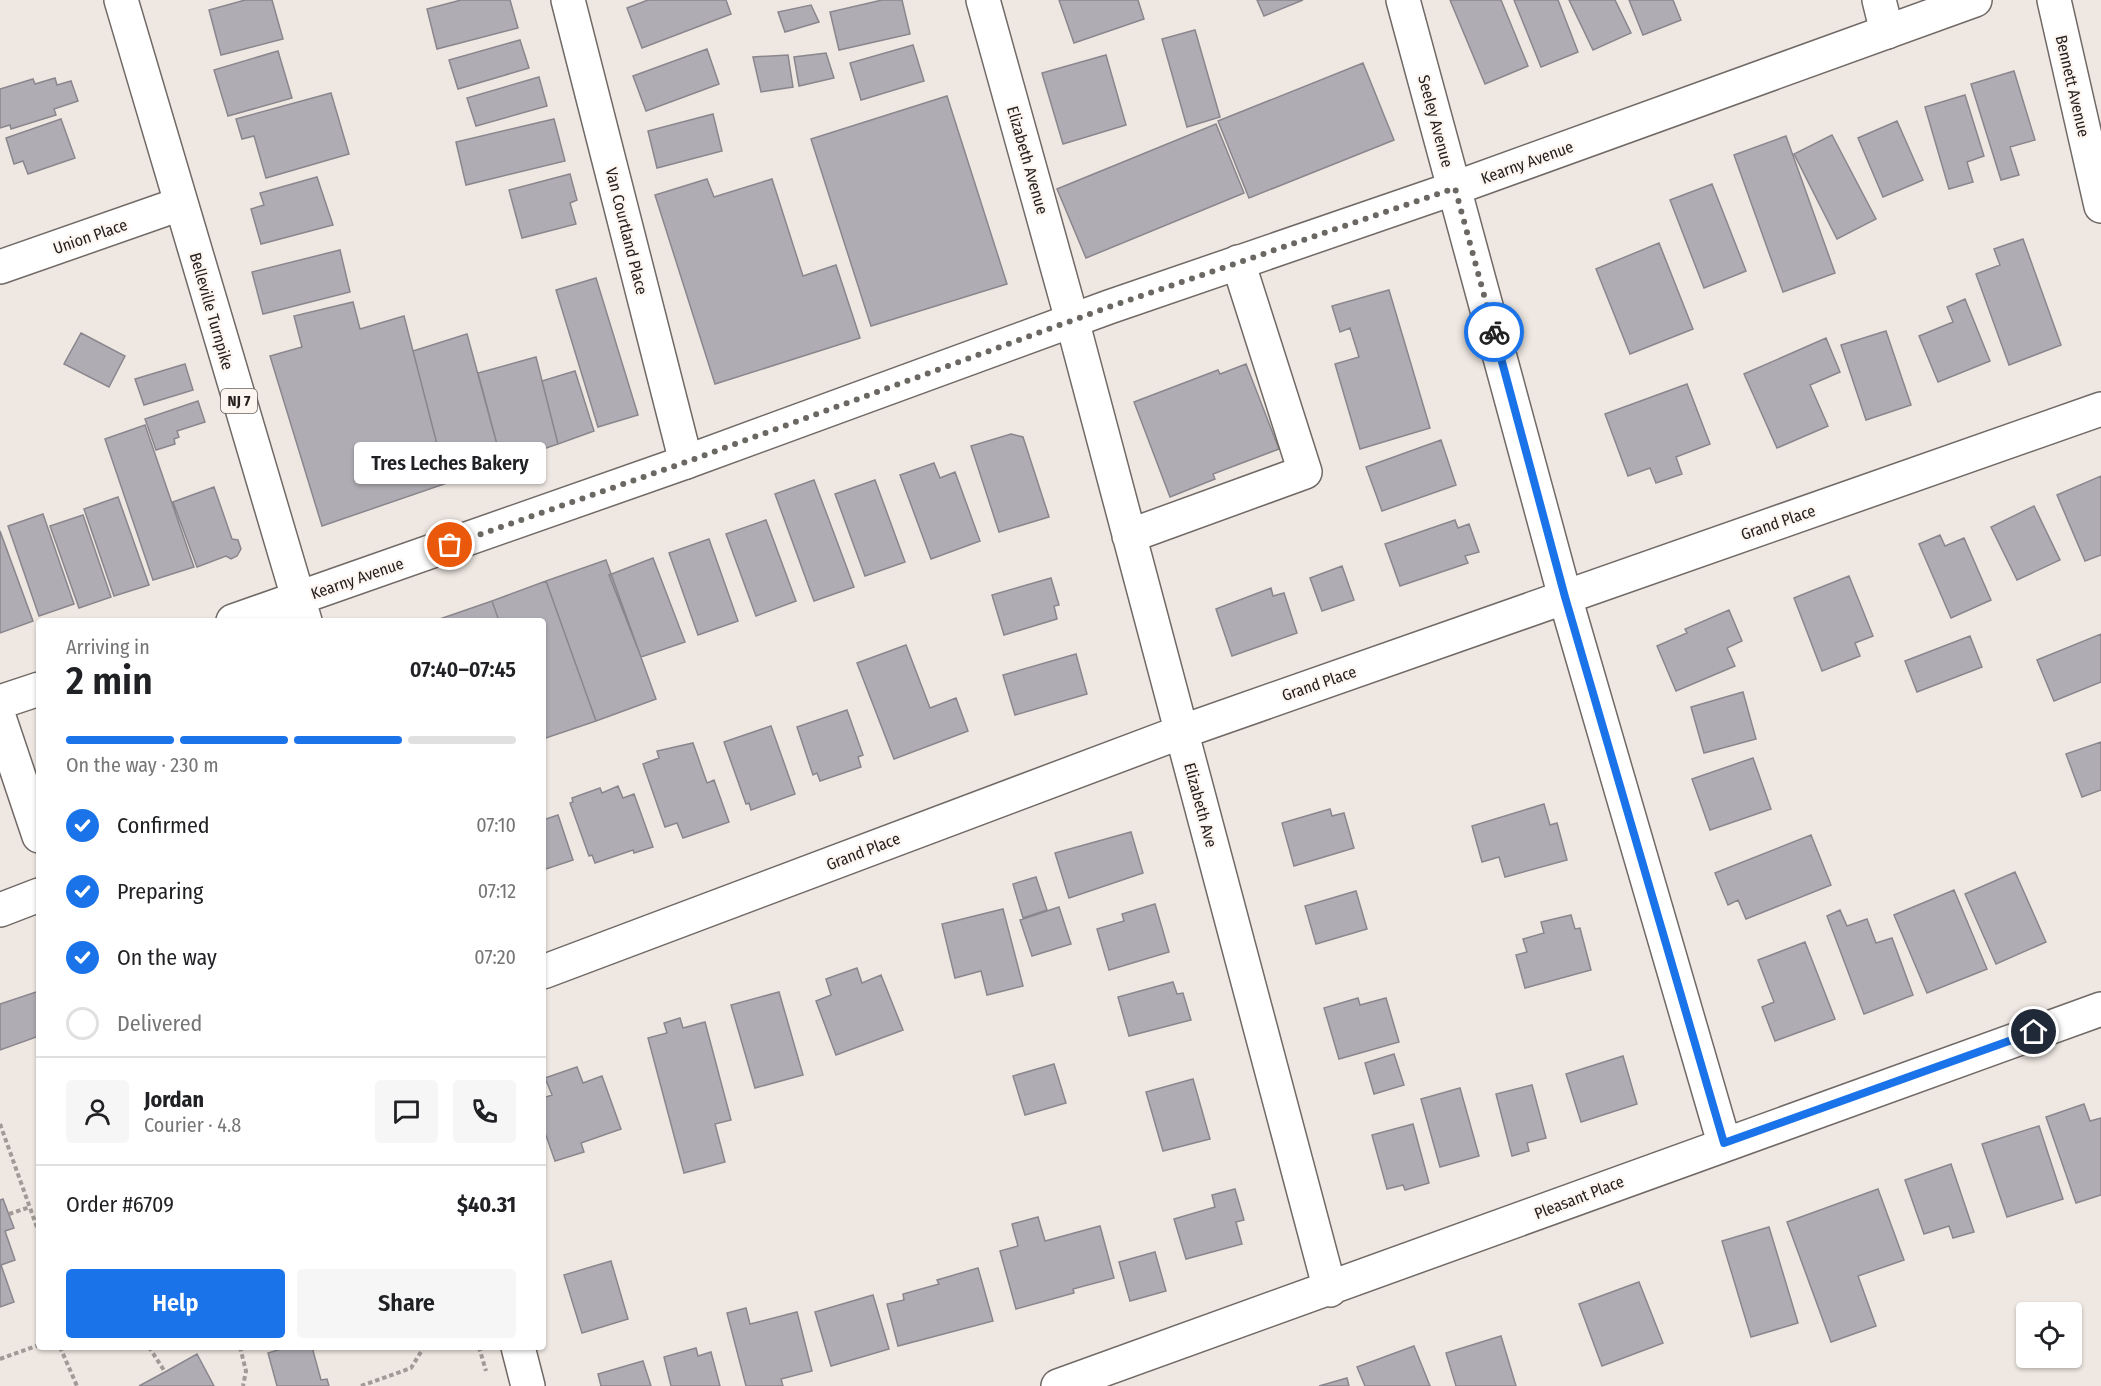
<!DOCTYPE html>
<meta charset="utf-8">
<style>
:root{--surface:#fff;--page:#f6f6f6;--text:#202124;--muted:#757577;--line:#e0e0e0;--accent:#1a73e8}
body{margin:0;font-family:"Fira Sans Condensed",sans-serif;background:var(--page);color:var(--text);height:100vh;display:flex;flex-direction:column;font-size:22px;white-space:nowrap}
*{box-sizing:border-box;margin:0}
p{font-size:20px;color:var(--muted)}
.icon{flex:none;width:33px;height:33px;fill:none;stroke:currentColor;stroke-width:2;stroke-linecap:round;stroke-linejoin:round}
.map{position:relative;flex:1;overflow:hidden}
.details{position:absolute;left:36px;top:618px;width:510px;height:732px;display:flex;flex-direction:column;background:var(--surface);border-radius:6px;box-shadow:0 2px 4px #0004}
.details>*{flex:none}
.buttons{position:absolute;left:2016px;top:1302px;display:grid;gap:12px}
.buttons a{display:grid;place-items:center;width:66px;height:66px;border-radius:6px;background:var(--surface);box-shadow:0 2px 4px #0004;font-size:30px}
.pin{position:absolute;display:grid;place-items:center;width:51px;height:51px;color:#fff;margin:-26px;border:3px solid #fff;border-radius:50%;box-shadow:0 2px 6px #0007}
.courier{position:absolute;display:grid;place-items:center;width:60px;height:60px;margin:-30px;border:4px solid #1a73e8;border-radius:50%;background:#fff;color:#222;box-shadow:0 2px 8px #0007}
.bubble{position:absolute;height:42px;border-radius:6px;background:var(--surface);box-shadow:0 2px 4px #0004;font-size:20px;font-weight:600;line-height:42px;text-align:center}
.overview em{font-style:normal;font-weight:600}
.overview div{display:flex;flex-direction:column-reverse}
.overview{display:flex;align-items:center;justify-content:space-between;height:102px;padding:0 30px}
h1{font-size:39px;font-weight:600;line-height:45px}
.bar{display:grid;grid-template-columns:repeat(4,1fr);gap:9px 6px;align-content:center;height:72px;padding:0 30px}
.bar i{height:8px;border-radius:4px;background:var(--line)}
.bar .active{background:var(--accent)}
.bar p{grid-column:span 4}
.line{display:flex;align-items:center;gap:15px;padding:0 30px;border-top:2px solid var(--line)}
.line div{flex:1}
.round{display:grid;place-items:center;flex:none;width:63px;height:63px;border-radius:6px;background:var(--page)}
ol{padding:0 30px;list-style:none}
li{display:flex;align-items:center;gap:18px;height:66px}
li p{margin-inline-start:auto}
li .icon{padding:6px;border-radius:50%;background:var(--accent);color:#fff;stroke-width:4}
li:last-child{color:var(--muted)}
li i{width:33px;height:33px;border:3px solid var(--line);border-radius:50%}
.primary-button{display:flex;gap:12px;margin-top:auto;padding:12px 30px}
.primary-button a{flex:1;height:69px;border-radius:6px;background:var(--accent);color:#fff;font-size:24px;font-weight:600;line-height:69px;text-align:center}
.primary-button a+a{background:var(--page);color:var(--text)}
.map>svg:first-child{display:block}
.building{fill:#b0acb3;stroke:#8a868d;stroke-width:1.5}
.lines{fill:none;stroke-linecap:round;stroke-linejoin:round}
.minor-casing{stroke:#706965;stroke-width:36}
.major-casing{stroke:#706965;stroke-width:36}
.path{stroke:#a09b96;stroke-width:4;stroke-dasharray:4.5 3;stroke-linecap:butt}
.minor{stroke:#fff;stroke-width:33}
.major{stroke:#fff;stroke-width:33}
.done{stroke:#6b6763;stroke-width:6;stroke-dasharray:0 10.8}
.route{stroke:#1a73e8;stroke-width:8}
.labels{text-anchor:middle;stroke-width:4.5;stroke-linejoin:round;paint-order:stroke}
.shield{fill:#fdf5f0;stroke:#65615e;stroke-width:1.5}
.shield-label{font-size:15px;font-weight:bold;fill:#24211f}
.street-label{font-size:16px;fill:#24211f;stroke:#fdf5f0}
</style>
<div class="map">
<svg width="2101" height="1386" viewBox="0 0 2101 1386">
<rect width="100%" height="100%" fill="#efe8e2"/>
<path class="building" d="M245,0H272L283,39L221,55L209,10Z
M461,0H510L518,28L437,49L427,9Z
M648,0H726L731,14L642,48L627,8Z
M882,0H902L910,34L839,50L830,12Z
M1059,0H1138L1144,19L1074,43Z
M1257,0H1303L1264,16Z
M1450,0H1501L1528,66L1485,84Z
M1514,0H1558L1578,52L1541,67Z
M1569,0H1615L1631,33L1593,50Z
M1629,0H1673L1681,20L1643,35Z
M811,5L819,22L785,32L778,12Z
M1195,30L1220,117L1187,127L1162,39Z
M520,40L529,68L458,89L449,60Z
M913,45L924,81L861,100L850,63Z
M707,49L719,84L646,111L633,76Z
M278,51L292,98L228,116L214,70Z
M826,53L834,78L799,86L794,57Z
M788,55L793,87L761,92L753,57Z
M1106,55L1126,125L1063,144L1042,73Z
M1363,63L1394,140L1249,198L1218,121Z
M2014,71L2035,140L2010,147L2019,175L2001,180L1971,84Z
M539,77L547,106L476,126L467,98Z
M55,78L57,85L71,81L78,101L54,109L56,115L11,129L10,125L0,128V89L33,79L35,84Z
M331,93L349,154L266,178L254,136L242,139L236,119Z
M1965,95L1984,156L1967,162L1973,182L1949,189L1925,107Z
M947,96L1007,284L871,326L811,139Z
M713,114L722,151L657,168L648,131Z
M61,119L75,158L28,174L23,161L14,164L6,138Z
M554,119L565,161L466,185L456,142Z
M1897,121L1923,180L1883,197L1858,138Z
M1216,124L1244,193L1086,258L1057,189Z
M1832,135L1876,219L1837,239L1794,154Z
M1786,136L1835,273L1783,292L1734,155Z
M570,174L577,200L570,203L576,224L522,238L509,190Z
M317,177L333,225L261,244L251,209L264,205L260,193Z
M707,179L714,197L772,179L803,276L836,265L860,338L715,384L655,195Z
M1712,184L1746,271L1704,288L1670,200Z
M2023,239L2061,345L2009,365L1976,274L2000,265L1994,249Z
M1659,243L1693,329L1630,354L1596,269Z
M340,250L350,292L263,314L252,272Z
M596,278L638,415L598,427L556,290Z
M1389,290L1430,428L1360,449L1335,364L1359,357L1350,328L1340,332L1332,306Z
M1965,299L1990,361L1938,382L1919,336L1953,322L1947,307Z
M353,302L360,329L404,316L447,483L322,526L270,356L302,347L294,316Z
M1886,331L1911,405L1866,420L1841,345Z
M81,333L125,356L109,387L64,364Z
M467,334L502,463L447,483L413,351Z
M1826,338L1840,372L1810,385L1828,426L1777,448L1744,374Z
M536,357L558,444L502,463L478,373Z
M185,364L193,390L144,405L135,379Z
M1246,364L1279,449L1213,474L1215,479L1170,497L1134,402L1218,370L1220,374Z
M575,371L594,431L558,444L542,381Z
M1687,384L1710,444L1676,457L1682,474L1656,483L1650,468L1628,476L1605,414Z
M198,401L205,422L177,431L179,437L174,439L175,444L156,450L145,419Z
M145,425L194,567L153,580L105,439Z
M1011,434L1023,437L1049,517L999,532L971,446Z
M1441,440L1456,485L1382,511L1366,467Z
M934,463L940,478L955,472L980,541L931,559L900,475Z
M2101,476V555L2085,561L2057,495Z
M814,480L854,587L814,601L775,494Z
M875,480L905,562L865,576L835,494Z
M214,487L232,539L238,540L241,549L237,556L231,559L226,556L197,567L173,502Z
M118,497L149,585L114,596L84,509Z
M2034,506L2060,560L2017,580L1991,527Z
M43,514L74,604L39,616L8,526Z
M83,515L111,597L79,608L50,526Z
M766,520L796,601L756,616L726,534Z
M1455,520L1458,528L1469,524L1479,552L1465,556L1468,563L1400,586L1385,544Z
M0,531L33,621L0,633Z
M1940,535L1945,546L1964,538L1991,600L1951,618L1919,544Z
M709,539L738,621L698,635L669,553Z
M653,558L685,642L641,657L609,575Z
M606,560L656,699L596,721L546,581Z
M1342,566L1354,600L1322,611L1310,578Z
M1849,576L1873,636L1855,643L1860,656L1822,671L1794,598Z
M1051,578L1059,605L1054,606L1057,619L1004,635L992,595Z
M546,581L596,721L543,739V621H499L492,601Z
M1271,588L1273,596L1284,593L1297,633L1232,656L1216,609Z
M492,601L499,621H434Z
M1729,610L1742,641L1727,648L1735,666L1676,691L1657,646L1687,633L1685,629Z
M2101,634V682L2054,701L2037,660Z
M1970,636L1982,667L1917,692L1905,661Z
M906,645L930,708L956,698L968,731L894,759L857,663Z
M1076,654L1087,694L1015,715L1003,675Z
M1743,692L1756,739L1704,753L1691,707Z
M847,710L863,755L858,757L861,767L820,781L817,773L813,775L797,727Z
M771,726L795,794L751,810L749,803L746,804L724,742Z
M2101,742V790L2082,797L2066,754Z
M693,743L707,783L714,780L729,822L683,838L677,823L665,827L643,764L659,758L657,751Z
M1753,758L1771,809L1710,830L1692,779Z
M618,786L623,798L634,794L653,847L634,853L633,850L595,863L592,855L589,856L570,803L573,802L572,798L600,788L602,793Z
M1544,804L1550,825L1557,823L1567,860L1505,877L1499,857L1482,862L1472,826Z
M1330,809L1332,816L1344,813L1354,848L1294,866L1282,823Z
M558,815L573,860L543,870V820Z
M1131,832L1143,873L1069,898L1055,853Z
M1811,835L1831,885L1746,919L1738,900L1728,905L1715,873Z
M2015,872L2046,942L1996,964L1965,894Z
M1036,877L1047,910L1023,918L1013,884Z
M1954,890L1987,969L1927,993L1894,915Z
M1356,891L1367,929L1316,944L1305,906Z
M1155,904L1169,952L1109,970L1097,929L1124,921L1122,914Z
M1059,907L1071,944L1032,956L1020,920Z
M1003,909L1023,986L987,995L981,971L955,978L942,924Z
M1840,910L1847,926L1867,919L1876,943L1892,938L1913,995L1864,1014L1827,916Z
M1571,915L1575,929L1580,928L1591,970L1525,988L1516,955L1527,952L1523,939L1544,933L1541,922Z
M1805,942L1835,1019L1775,1041L1762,1007L1774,1002L1758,960Z
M857,968L862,983L881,975L903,1030L836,1055L816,1001L831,995L826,979Z
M1173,982L1177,994L1183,993L1191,1020L1129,1036L1118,997Z
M39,991V1036L0,1050V1004Z
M779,992L803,1075L755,1088L731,1005Z
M1358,998L1360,1005L1386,998L1399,1042L1339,1059L1324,1008Z
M680,1018L683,1028L705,1022L731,1120L715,1124L725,1162L684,1173L648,1038L667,1033L664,1023Z
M1394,1054L1404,1085L1374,1094L1365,1063Z
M1623,1056L1637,1104L1581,1122L1566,1074Z
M1054,1064L1066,1103L1025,1115L1013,1076Z
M577,1067L583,1083L602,1076L621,1129L581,1143L584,1152L555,1161L543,1127V1098L552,1095L545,1078Z
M1193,1079L1210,1139L1163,1151L1146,1092Z
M1532,1085L1546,1138L1527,1143L1529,1151L1512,1156L1496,1094Z
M1460,1088L1479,1156L1440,1167L1421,1099Z
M2084,1104L2090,1121L2101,1118V1195L2076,1203L2046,1117Z
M1413,1124L1429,1183L1405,1190L1403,1185L1387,1189L1372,1135Z
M2039,1126L2063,1199L2007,1217L1982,1144Z
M1951,1164L1974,1232L1953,1238L1949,1226L1924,1234L1905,1180Z
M1235,1189L1244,1220L1236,1222L1242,1244L1186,1259L1174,1219L1215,1207L1212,1195Z
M1878,1189L1904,1260L1858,1276L1876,1326L1831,1342L1787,1222Z
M3,1199L14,1228L5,1231L15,1260L1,1265L14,1302L0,1307V1200Z
M1038,1217L1045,1241L1100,1226L1114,1278L1073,1289L1074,1293L1016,1309L1000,1251L1018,1246L1012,1224Z
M1769,1227L1798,1323L1751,1337L1722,1241Z
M1155,1252L1166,1291L1130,1301L1119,1262Z
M611,1261L628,1319L582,1333L564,1275Z
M978,1268L993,1321L898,1346L887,1304L904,1300L903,1294L939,1284L937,1280Z
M1639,1282L1663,1343L1602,1366L1579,1304Z
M873,1295L889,1349L831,1366L815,1312Z
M746,1308L750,1324L797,1312L812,1371L781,1379L783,1386H746L727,1313Z
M1501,1336L1516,1386H1456L1446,1353Z
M1414,1346L1430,1386H1365L1357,1367Z
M288,1347H312L321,1380L327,1379L329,1386H277L268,1353Z
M696,1348L698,1356L711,1352L720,1386H671L664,1357Z
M197,1354L214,1386H139L165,1372Z
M643,1361L651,1386H601L598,1374Z
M1347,1378L1349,1386H1319Z"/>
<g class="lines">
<g class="minor-casing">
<path id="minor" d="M568,0L686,462
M983,0L1072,320L1330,1290
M1403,0L1565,597L1724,1143
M1879,0L1887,32
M2054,0L2101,206
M0,267L180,204
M1129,536L1305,472L1238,262
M0,720L39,836
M0,910L39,895
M543,972L1181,732L2101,409
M1058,1386C1407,1263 1753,1133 2101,1009"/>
</g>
<g class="major-casing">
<path id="major" d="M121,0L305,621
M233,621L686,462L1109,307L1455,188L1975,0
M0,702L39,689
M518,1347L528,1386"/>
</g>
<path class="path" d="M0,1124L39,1233
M9,1214L30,1207
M60,1347L77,1386
M149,1347L165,1372
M240,1347L246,1371L243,1386
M479,1347L486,1371
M0,1359L39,1345
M361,1386L411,1368L424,1347"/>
<use href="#minor" class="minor"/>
<use href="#major" class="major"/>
</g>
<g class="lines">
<path class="done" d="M450,545L686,462L1109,307L1455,188L1494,332"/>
<path class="route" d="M1494,332L1565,597L1724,1143L2034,1032"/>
</g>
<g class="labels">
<rect class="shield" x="221" y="389" width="36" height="24" rx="4.5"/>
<g class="shield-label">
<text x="239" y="406">NJ 7</text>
</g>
<g class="street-label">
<text transform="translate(2073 86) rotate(77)" y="6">Bennett Avenue</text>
<text transform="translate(1436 121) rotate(75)" y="6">Seeley Avenue</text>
<text transform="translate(1028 160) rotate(74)" y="6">Elizabeth Avenue</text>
<text transform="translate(1527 162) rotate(-20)" y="6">Kearny Avenue</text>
<text transform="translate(627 231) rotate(76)" y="6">Van Courtland Place</text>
<text transform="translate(90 236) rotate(-19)" y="6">Union Place</text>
<text transform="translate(212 311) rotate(74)" y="6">Belleville Turnpike</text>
<text transform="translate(1778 522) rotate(-19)" y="6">Grand Place</text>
<text transform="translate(357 578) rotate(-19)" y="6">Kearny Avenue</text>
<text transform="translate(1319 683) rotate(-19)" y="6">Grand Place</text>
<text transform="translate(1201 805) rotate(75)" y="6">Elizabeth Ave</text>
<text transform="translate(863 851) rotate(-21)" y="6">Grand Place</text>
<text transform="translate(1579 1197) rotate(-21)" y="6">Pleasant Place</text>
</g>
</g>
</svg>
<div class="buttons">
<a><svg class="icon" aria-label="locate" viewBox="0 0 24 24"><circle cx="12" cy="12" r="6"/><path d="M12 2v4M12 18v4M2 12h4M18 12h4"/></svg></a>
</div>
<div class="pin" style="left:450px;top:545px;background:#ea580c"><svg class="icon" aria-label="bag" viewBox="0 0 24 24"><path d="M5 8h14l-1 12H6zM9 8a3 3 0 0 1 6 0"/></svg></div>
<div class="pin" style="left:2034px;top:1032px;background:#1f2937"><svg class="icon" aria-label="home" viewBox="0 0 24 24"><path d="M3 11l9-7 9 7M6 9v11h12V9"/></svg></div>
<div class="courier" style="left:1494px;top:332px"><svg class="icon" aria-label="bike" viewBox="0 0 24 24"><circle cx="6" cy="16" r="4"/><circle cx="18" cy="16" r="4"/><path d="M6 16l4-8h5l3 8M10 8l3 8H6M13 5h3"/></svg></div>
<div class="bubble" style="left:354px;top:442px;width:192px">Tres Leches Bakery</div>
<section class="details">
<div class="overview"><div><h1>2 min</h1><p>Arriving in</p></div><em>07:40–07:45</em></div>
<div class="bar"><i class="active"></i><i class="active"></i><i class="active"></i><i></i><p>On the way · 230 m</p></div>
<ol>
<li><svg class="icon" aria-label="check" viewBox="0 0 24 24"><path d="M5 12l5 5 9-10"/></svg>Confirmed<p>07:10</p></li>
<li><svg class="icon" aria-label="check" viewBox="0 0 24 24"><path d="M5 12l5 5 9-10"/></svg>Preparing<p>07:12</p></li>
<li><svg class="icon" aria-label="check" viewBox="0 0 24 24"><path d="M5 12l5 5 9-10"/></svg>On the way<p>07:20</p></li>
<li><i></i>Delivered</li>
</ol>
<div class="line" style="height:108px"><a class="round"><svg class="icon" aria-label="person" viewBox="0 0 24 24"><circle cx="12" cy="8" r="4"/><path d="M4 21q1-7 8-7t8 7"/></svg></a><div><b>Jordan</b><p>Courier · 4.8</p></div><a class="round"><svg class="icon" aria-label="chat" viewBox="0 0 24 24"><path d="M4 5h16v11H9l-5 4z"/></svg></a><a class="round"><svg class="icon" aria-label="phone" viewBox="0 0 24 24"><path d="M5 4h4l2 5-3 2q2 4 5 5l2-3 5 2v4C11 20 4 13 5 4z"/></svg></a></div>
<div class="line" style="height:78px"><div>Order #6709</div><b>$40.31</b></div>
<div class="primary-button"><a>Help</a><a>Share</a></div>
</section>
</div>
